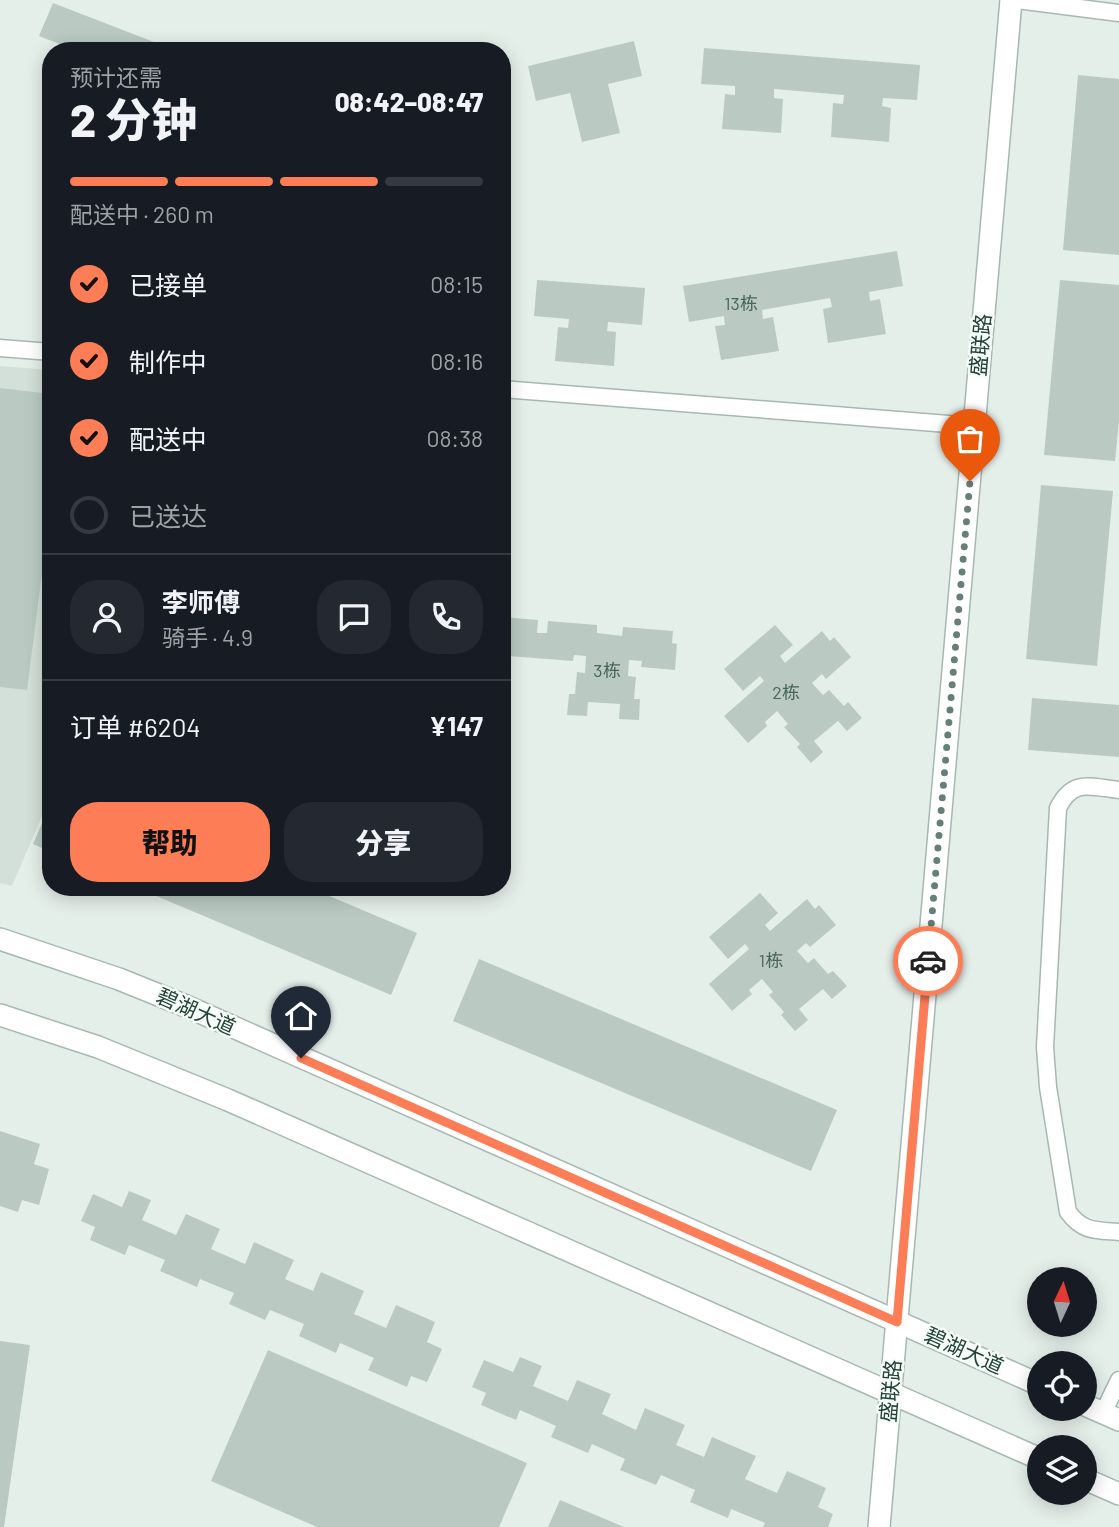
<!DOCTYPE html>
<html lang="zh">
<meta charset="utf-8">
<style>
:root{--surface:#171b24;--page:#242831;--text:#f1f3f6;--muted:#9ea1a6;--line:#363941;--accent:#fc7d56}
body{margin:0;font-family:Barlow,"Noto Sans SC",sans-serif;background:var(--page);color:var(--text);height:100vh;display:flex;flex-direction:column;font-size:26px;white-space:nowrap}
*{box-sizing:border-box;margin:0}
p{font-size:23px;color:var(--muted)}
.icon{flex:none;width:38px;height:38px;fill:none;stroke:currentColor;stroke-width:2;stroke-linecap:round;stroke-linejoin:round}
.map{position:relative;flex:1;overflow:hidden}
.drawer{position:absolute;left:42px;top:42px;width:469px;height:854px;display:flex;flex-direction:column;background:var(--surface);border-radius:28px;box-shadow:0 4px 18px #0003}
.drawer>*{flex:none}
.needle{width:46px;rotate:4deg}
.controls{position:absolute;left:1027px;top:1267px;display:grid;gap:14px}
.controls a{display:grid;place-items:center;width:70px;height:70px;border-radius:50%;background:var(--surface);box-shadow:0 4px 18px #0003;font-size:35px}
.pin{position:absolute;display:grid;place-items:center;width:60px;height:60px;color:#fff;margin:-72px -30px;border-radius:50% 50% 50% 0;rotate:-45deg;box-shadow:0 0 7px #0007}
.pin .icon{rotate:45deg}
.courier{position:absolute;display:grid;place-items:center;width:70px;height:70px;margin:-35px;border:5px solid #fc7d56;border-radius:50%;background:#fff;color:#222;box-shadow:0 2px 9px #0007}
.overview em{font-style:normal;font-weight:800}
.overview div{display:flex;flex-direction:column-reverse}
.overview{display:flex;align-items:center;justify-content:space-between;height:119px;padding:0 28px}
h1{font-size:46px;font-weight:800;line-height:52px}
.bar{display:grid;grid-template-columns:repeat(4,1fr);gap:10px 7px;align-content:center;height:84px;padding:0 28px}
.bar i{height:9px;border-radius:5px;background:var(--line)}
.bar .selected{background:var(--accent)}
.bar p{grid-column:span 4}
.line{display:flex;align-items:center;gap:18px;padding:0 28px;border-top:2px solid var(--line)}
.line div{flex:1}
.round{display:grid;place-items:center;flex:none;width:74px;height:74px;border-radius:28px;background:var(--page)}
ol{padding:0 28px;list-style:none}
li{display:flex;align-items:center;gap:21px;height:77px}
li p{margin-inline-start:auto}
li .icon{padding:7px;border-radius:50%;background:var(--accent);color:#111;stroke-width:4}
li:last-child{color:var(--muted)}
li i{width:38px;height:38px;border:4px solid var(--line);border-radius:50%}
.cta{display:flex;gap:14px;margin-top:auto;padding:14px 28px}
.cta a{flex:1;height:80px;border-radius:28px;background:var(--accent);color:#111;font-size:28px;font-weight:800;line-height:80px;text-align:center}
.cta a+a{background:var(--page);color:var(--text)}
.map>svg:first-child{display:block}
.built{fill:#d3dfd9}
.building{fill:#bacac3}
.lines{fill:none;stroke-linecap:round;stroke-linejoin:round}
.service-casing{stroke:#a7b8b2;stroke-width:19}
.minor-casing{stroke:#a7b8b2;stroke-width:24}
.tertiary-casing{stroke:#a7b8b2;stroke-width:24}
.service{stroke:#fff;stroke-width:16}
.minor{stroke:#fff;stroke-width:21}
.tertiary{stroke:#fff;stroke-width:21}
.done{stroke:#667f78;stroke-width:7;stroke-dasharray:0 12.6}
.route{stroke:#fc7d56;stroke-width:9}
.labels{text-anchor:middle;stroke-width:5;stroke-linejoin:round;paint-order:stroke}
.number-label{font-size:18px;fill:#48655c}
.street-label{font-size:21px;fill:#22433a;stroke:#f6fbf8}
</style>
<div class="map">
<svg width="1119" height="1527" viewBox="0 0 1119 1527">
<rect width="100%" height="100%" fill="#e5efea"/>
<path class="built" d="M0,366L51,370V795L12,886L0,883Z"/>
<path class="building" d="M53,3L154,42L150,51H71L72,49L39,36Z
M634,41L642,76L608,84L620,133L582,142L570,93L536,101L528,66Z
M704,48L920,65L917,100L883,98L882,106L891,108L889,142L831,137L833,103L843,104L844,95L774,89V98L783,99L781,133L722,129L725,94L735,95V86L701,84Z
M1078,75L1119,79V255L1063,250Z
M46,247H51V283H43Z
M897,251L903,286L869,292L870,301L880,299L886,334L828,343L823,309L832,307L830,298L762,310L763,319L773,317L779,351L721,360L715,326L725,325L724,316L689,322L683,286Z
M537,280L645,288L642,325L608,322L607,331L616,332L614,366L555,361L558,327L568,328L569,319L534,316Z
M1060,280L1119,285V421L1115,461L1044,455Z
M0,388L51,394V503L27,690L0,687Z
M1041,485L1113,491L1097,666L1026,659Z
M502,617L538,620L537,633H547L548,621L597,625V633L622,636L623,627L673,631L672,643L677,644L675,670L641,667L642,661L629,660L628,676L636,677L634,699H640L639,720L619,719L620,704L588,702L587,716L567,715L569,694H575L577,672L585,673L586,656L574,655L573,661L507,656V650L502,649Z
M775,625L793,645L780,656L785,663L822,631L830,641L834,637L851,657L826,679L822,674L812,683L823,695L829,690L844,706L848,702L862,718L847,731L838,721L814,741L823,752L811,763L797,747L800,744L784,727L788,724L777,711L765,722L767,726L748,743L724,716L764,681L760,676L743,691L724,669Z
M502,689H505L504,706H502Z
M1032,698L1119,705V757L1028,750Z
M51,802V852L33,844Z
M135,887H308L417,933L391,995Z
M760,893L778,913L765,925L770,931L807,899L815,909L819,905L836,925L810,947L806,943L797,951L808,963L814,958L828,974L833,971L847,986L832,999L823,989L799,1009L808,1020L795,1031L781,1015L784,1012L769,995L773,992L762,979L749,990L752,994L732,1011L709,984L749,949L745,944L728,959L709,937Z
M479,959L837,1110L811,1171L453,1021Z
M0,1131L40,1144L34,1164L49,1169L39,1205L22,1200L18,1212L0,1206Z
M129,1191L151,1200L142,1220L176,1235L186,1214L220,1229L211,1249L245,1264L254,1242L294,1260L285,1279L313,1291L321,1272L364,1291L354,1314L386,1328L396,1305L435,1322L427,1342L442,1349L427,1382L411,1376L407,1387L368,1370L374,1358L340,1343L336,1353L299,1336L304,1324L270,1310L265,1320L229,1304L234,1293L200,1279L197,1287L160,1271L165,1260L129,1245L125,1255L90,1240L95,1227L81,1221L93,1194L122,1207Z
M0,1341L30,1345L4,1527H0Z
M268,1350L527,1463L499,1527H317L211,1481Z
M520,1357L542,1366L533,1386L568,1401L577,1380L611,1394L602,1414L636,1430L645,1408L685,1425L676,1445L704,1457L712,1437L756,1456L745,1479L777,1493L787,1471L826,1488L818,1507L833,1514L828,1527H763L765,1523L731,1509L728,1518L690,1502L695,1490L661,1475L656,1485L620,1470L625,1459L592,1444L588,1453L551,1437L556,1426L520,1410L516,1420L481,1405L486,1393L472,1387L484,1360L513,1372Z
M560,1500L624,1527H548Z"/>
<g class="lines">
<g class="service-casing">
<path id="service" d="M1017,0L1119,13
M0,348L51,352
M502,389L974,426
M1119,790C1090,787 1073,778 1058,808L1045,1047L1048,1087L1068,1212C1083,1232 1095,1230 1119,1232
M1103,1413L1119,1380"/>
</g>
<g class="minor-casing">
<path id="minor" d="M879,1527L1011,0"/>
</g>
<g class="tertiary-casing">
<path id="tertiary" d="M0,939L119,979L186,1006L1040,1385
M0,1015L98,1047L228,1100L1040,1459
M1085,1405L1119,1420
M1085,1479L1119,1494"/>
</g>
<use href="#service" class="service"/>
<use href="#minor" class="minor"/>
<use href="#tertiary" class="tertiary"/>
</g>
<g class="lines">
<path class="done" d="M928,961L970,481"/>
<path class="route" d="M301,1058L897,1322L928,961"/>
</g>
<g class="labels">
<g class="number-label">
<text x="741" y="310">13栋</text>
<text x="607" y="677">3栋</text>
<text x="786" y="699">2栋</text>
<text x="771" y="967">1栋</text>
</g>
<g class="street-label">
<text transform="translate(981 345) rotate(-85)" y="7">盛联路</text>
<text transform="translate(196 1012) rotate(24)" y="7">碧湖大道</text>
<text transform="translate(964 1351) rotate(24)" y="7">碧湖大道</text>
<text transform="translate(891 1391) rotate(-85)" y="7">盛联路</text>
</g>
</g>
</svg>
<div class="controls">
<a><svg class="needle" viewBox="-14 -14 28 28"><path d="M0-13l5 13h-10z" fill="#e53935"/><path d="M0 13l5-13h-10z" fill="#9ea1a6"/></svg></a>
<a><svg class="icon" aria-label="locate" viewBox="0 0 24 24"><circle cx="12" cy="12" r="6"/><path d="M12 2v4M12 18v4M2 12h4M18 12h4"/></svg></a>
<a><svg class="icon" aria-label="layers" viewBox="0 0 24 24"><path d="M12 4l9 5-9 5-9-5zM3 14l9 5 9-5"/></svg></a>
</div>
<div class="pin" style="left:970px;top:481px;background:#ea580c"><svg class="icon" aria-label="bag" viewBox="0 0 24 24"><path d="M5 8h14l-1 12H6zM9 8a3 3 0 0 1 6 0"/></svg></div>
<div class="pin" style="left:301px;top:1058px;background:#1f2937"><svg class="icon" aria-label="home" viewBox="0 0 24 24"><path d="M3 11l9-7 9 7M6 9v11h12V9"/></svg></div>
<div class="courier" style="left:928px;top:961px"><svg class="icon" aria-label="car" viewBox="0 0 24 24"><path d="M5 17H2v-5l4-1 3-4h7l3 4 3 1v5h-3M9 17h6M6 11h13"/><circle cx="7" cy="17" r="2"/><circle cx="17" cy="17" r="2"/></svg></div>
<section class="drawer">
<div class="overview"><div><h1>2 分钟</h1><p>预计还需</p></div><em>08:42–08:47</em></div>
<div class="bar"><i class="selected"></i><i class="selected"></i><i class="selected"></i><i></i><p>配送中 · 260 m</p></div>
<ol>
<li><svg class="icon" aria-label="check" viewBox="0 0 24 24"><path d="M5 12l5 5 9-10"/></svg>已接单<p>08:15</p></li>
<li><svg class="icon" aria-label="check" viewBox="0 0 24 24"><path d="M5 12l5 5 9-10"/></svg>制作中<p>08:16</p></li>
<li><svg class="icon" aria-label="check" viewBox="0 0 24 24"><path d="M5 12l5 5 9-10"/></svg>配送中<p>08:38</p></li>
<li><i></i>已送达</li>
</ol>
<div class="line" style="height:126px"><a class="round"><svg class="icon" aria-label="person" viewBox="0 0 24 24"><circle cx="12" cy="8" r="4"/><path d="M4 21q1-7 8-7t8 7"/></svg></a><div><b>李师傅</b><p>骑手 · 4.9</p></div><a class="round"><svg class="icon" aria-label="chat" viewBox="0 0 24 24"><path d="M4 5h16v11H9l-5 4z"/></svg></a><a class="round"><svg class="icon" aria-label="phone" viewBox="0 0 24 24"><path d="M5 4h4l2 5-3 2q2 4 5 5l2-3 5 2v4C11 20 4 13 5 4z"/></svg></a></div>
<div class="line" style="height:91px"><div>订单 #6204</div><b>¥147</b></div>
<div class="cta"><a>帮助</a><a>分享</a></div>
</section>
</div>
